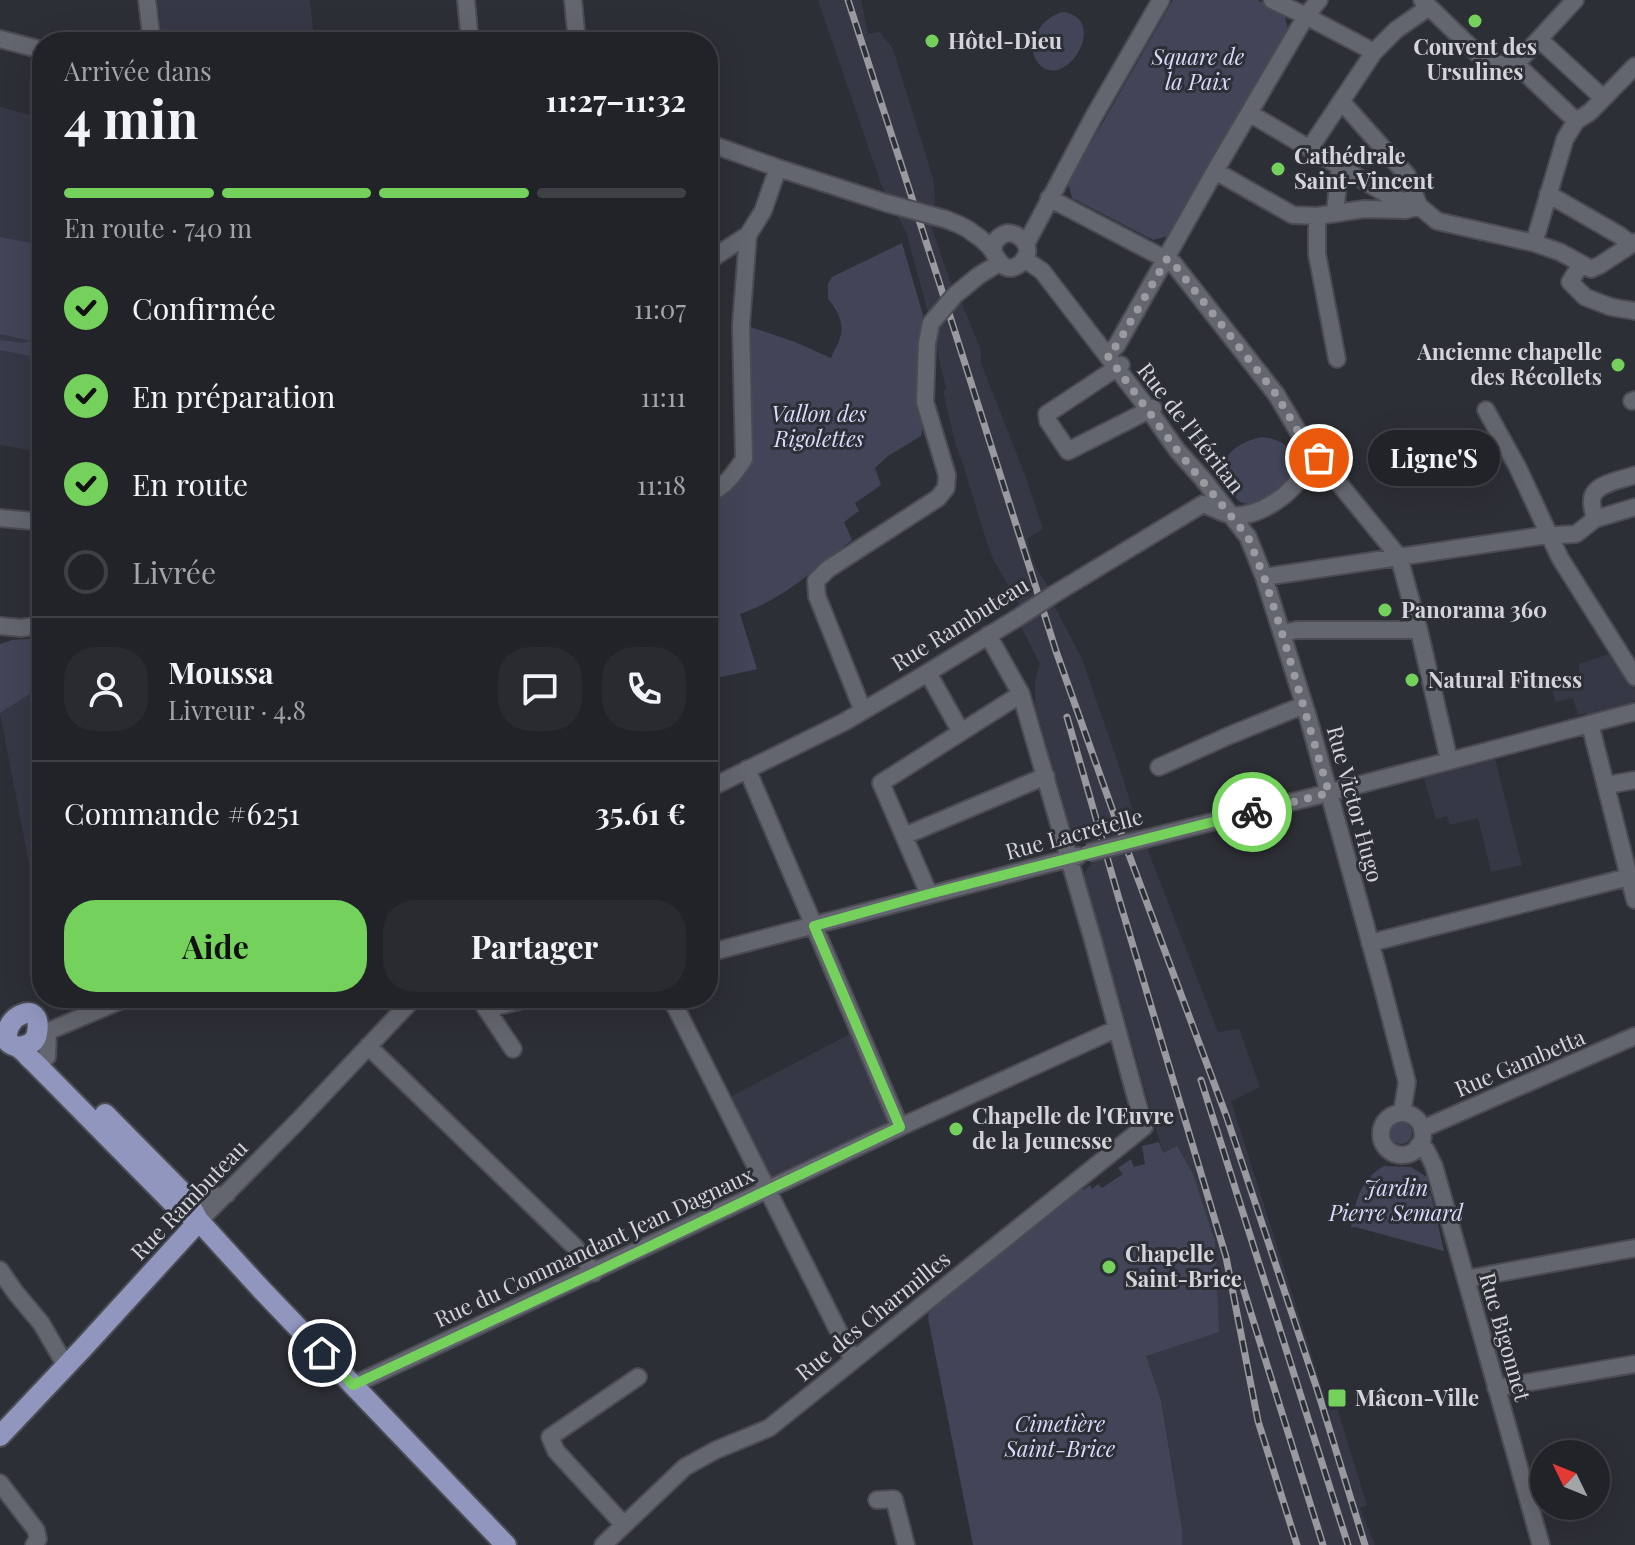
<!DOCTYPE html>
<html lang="fr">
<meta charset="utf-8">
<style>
:root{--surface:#222328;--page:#2a2b30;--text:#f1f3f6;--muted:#a2a4a8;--line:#3f4045;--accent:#74d25c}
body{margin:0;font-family:"Playfair Display",serif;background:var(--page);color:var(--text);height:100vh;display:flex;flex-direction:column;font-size:30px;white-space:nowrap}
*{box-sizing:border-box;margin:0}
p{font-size:26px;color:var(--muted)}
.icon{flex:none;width:44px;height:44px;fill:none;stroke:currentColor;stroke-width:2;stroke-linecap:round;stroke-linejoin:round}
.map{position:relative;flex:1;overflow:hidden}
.side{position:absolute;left:32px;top:32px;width:686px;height:976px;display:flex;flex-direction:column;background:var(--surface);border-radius:32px;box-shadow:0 8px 32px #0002,0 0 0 2px var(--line)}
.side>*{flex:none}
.needle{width:52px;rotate:313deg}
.fabs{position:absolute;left:1530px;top:1440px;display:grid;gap:16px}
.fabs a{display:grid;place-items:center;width:80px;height:80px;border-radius:50%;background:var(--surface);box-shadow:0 8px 32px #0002,0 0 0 2px var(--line);font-size:40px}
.pin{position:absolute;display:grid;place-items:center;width:68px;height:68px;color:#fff;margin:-34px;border:4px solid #fff;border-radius:50%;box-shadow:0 2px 8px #0007}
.courier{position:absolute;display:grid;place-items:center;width:80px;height:80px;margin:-40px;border:6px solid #74d25c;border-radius:50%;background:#fff;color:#222;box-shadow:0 2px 10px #0007}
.bubble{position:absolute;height:56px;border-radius:28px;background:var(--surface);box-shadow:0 8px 32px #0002,0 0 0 2px var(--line);font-size:26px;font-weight:700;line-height:56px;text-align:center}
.head em{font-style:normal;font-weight:700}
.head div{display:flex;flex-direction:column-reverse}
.head{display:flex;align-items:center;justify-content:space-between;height:136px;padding:0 32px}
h1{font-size:52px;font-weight:700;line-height:60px}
.bar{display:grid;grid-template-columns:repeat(4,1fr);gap:12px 8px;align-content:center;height:96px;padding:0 32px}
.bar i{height:10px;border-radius:6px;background:var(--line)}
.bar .selected{background:var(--accent)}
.bar p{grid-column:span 4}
.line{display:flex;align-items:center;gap:20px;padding:0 32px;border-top:2px solid var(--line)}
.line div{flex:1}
.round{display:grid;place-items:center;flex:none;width:84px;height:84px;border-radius:32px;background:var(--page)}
ol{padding:0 32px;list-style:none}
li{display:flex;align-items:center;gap:24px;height:88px}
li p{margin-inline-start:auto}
li .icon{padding:8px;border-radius:50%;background:var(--accent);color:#111;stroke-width:4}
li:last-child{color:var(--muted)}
li i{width:44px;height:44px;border:4px solid var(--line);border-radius:50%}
.primary-button{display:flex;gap:16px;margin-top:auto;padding:16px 32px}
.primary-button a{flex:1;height:92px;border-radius:32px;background:var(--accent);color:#111;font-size:32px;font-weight:700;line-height:92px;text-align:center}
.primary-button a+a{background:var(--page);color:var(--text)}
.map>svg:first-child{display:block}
.built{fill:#363846}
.green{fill:#424557}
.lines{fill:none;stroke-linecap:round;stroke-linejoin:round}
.minor-casing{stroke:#4b4c53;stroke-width:20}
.major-casing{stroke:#4b4c53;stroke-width:24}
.minor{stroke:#64666f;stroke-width:16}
.major{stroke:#9096be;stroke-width:20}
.rail-casing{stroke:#999aa0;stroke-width:7}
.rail{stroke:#2d2f36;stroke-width:4;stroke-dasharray:12;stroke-linecap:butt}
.minor-bridge-casing{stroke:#4b4c53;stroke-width:20;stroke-linecap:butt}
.minor-bridge{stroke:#64666f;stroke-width:16}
.done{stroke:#9a9ba1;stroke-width:8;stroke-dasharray:0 14.4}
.route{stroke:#74d25c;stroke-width:10}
.poi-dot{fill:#74d25c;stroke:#2d2f36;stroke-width:3}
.labels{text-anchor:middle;stroke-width:6;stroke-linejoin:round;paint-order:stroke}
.poi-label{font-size:22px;font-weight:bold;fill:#d4d5da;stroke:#2d2f36;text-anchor:start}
.park-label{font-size:22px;font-style:italic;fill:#d7dcfc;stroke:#2d2f36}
.street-label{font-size:22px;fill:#d4d5da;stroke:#2d2f36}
</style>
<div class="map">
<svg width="1635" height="1545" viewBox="0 0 1635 1545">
<rect width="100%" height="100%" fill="#2d2f36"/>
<path class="built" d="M158,0H310L314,42H162Z
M818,0H861L868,34L880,32L893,49L933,178L935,197L932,229L955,295L962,304L981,350V363L1025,475L1043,529L1027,539L1035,567L1048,586L1055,607L1082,659L1116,757L1129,798L1132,809L1130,810L1137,831L1147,848L1218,1032L1239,1029L1260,1087L1231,1101L1329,1410L1337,1408L1367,1505L1360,1508L1361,1511L1375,1545H1182V1529L1161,1400L1146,1356L1163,1153L1085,877V872L1093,862L1087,844L1075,838L1072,832L1035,706V680L1040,664L1021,626L1019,604L993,559L988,546L963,464L955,443L943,391L946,389L931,323L906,232L882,187Z
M0,107L38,117L36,125L42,127V452L0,445Z
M1612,653L1635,690V700L1633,703L1587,715L1586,713L1578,715L1573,698L1555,702L1552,685L1572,682L1579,674V664Z
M42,665V899L36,900L0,713V680Z
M1495,759L1522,865L1491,872L1478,818L1450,825L1447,816L1436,819L1424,778Z
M850,1034L888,1123L770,1177L730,1097Z"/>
<path class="green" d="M1173,0H1258L1284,14L1288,29L1168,236L1153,240L1072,198L1068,183Z
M1064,12C1110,20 1065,92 1039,64C1022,45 1043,15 1064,12Z
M0,237L42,245V347L40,348L42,349V358L0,350V340L23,343L31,341L0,334Z
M902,243L923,315L918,339L917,399L923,428L921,436L888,456L875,468L881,485L855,503L859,511L844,522L852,540C816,568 784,599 740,614L757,669L712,679L708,669V501L729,491L747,467L749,446L751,327L795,342L831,358C833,352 838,345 840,338C845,324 837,309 828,299V284L832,277Z
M1262,437C1312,442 1295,492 1257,503C1251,504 1244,505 1239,501C1231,494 1226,482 1220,474C1225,451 1240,442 1262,437Z
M42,638V686L0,713V644L12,640Z
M1390 1133a11 11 0 1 1 22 0a11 11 0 1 1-22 0Z
M1159,1142L1163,1153L1177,1146L1193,1174L1215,1242L1219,1332L1146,1356L1161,1400L1182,1529V1545H973L928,1318L929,1312L1080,1187L1083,1190L1090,1185L1092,1189L1098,1184L1102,1188L1123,1174L1118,1168L1131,1159L1134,1167L1145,1164L1142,1146Z
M1384,1166L1411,1167L1427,1177L1444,1251L1355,1227L1351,1228C1355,1203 1360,1179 1384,1166Z"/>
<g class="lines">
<g class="minor-casing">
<path id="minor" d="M147,0L152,42
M466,0L470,42
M573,0L577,42
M1272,0L1306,16L1374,52
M1422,0L1483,59L1494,64H1516
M0,39L42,50
M1540,40L1603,98
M1516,64L1575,0
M1516,64L1576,121
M1341,101L1407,175L1419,206L1437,221L1534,243L1560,252L1591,269L1600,265L1635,242
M1249,113L1393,198L1417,205
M708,143L778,168L886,203
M1310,148L1374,52L1396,30L1429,7
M1215,171L1293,215L1317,216L1364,209L1406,210L1419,206
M1548,194L1619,235L1631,244
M1049,198L1173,263L1276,394L1302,438L1399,557L1419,630L1449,760
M1335,213L1340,166
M1317,216V254L1337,359
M945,219C955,223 965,226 973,233C979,237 988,244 992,250C998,260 1005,276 1021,263C1036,250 1022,233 1007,233C998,236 993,242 993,251
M1534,243L1565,139L1576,121L1590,112L1635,66
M1026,244L1094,116L1161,0
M1024,259L1042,271L1149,410L1177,450L1202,478L1248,537L1264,577L1308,717L1382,985L1407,1082L1402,1113
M708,261L748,235L763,211L778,168
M1581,264L1570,282L1585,297L1611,307L1635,311
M955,295L978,276L999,263
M1107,355L1117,345L1215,171L1306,16L1319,0
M1121,365L1047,414L1048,421L1068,451L1153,408
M1632,401L1635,400
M1486,410L1517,466L1560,558L1635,677
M708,494C725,487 734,474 744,459L741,325L748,235
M0,518L42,522
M1595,519C1594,513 1591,506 1592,500C1593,483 1622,480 1635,475
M1264,577L1540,536L1576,534L1595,519L1635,507
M1056,593L1203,504C1212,507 1223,514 1232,515C1256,519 1296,493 1303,471C1307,461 1305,450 1303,440
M0,626L21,628L42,625
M1282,633L1297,630H1419
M928,673L961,732
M863,711L817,596L816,581L828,569L938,498L946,488L947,475L925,402L927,343L931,323
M1590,724L1635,900
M1159,767L1228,736L1304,705
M747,769L900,1127
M1607,785L1635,780
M708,789L844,722L919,678L1022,615
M904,836L1046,776
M1140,840L1320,795L1635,712
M929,894L881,783L1021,694
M1370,943L1629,877
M708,953L1078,856
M479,998L513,1049
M671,998L853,1360
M486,1009L531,998
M37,1036L127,998
M368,1046L575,1247L594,1273
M47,1057L48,1031
M1381 1134a21 21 0 1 1 42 0a21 21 0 1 1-42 0Z
M1422,1129L1635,1036
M1418,1146L1426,1150L1434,1166L1541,1545
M183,1193L205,1198L227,1194
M199,1221L297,1122L414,998
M0,1270L15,1292L41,1323L66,1366
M1466,1279L1635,1248
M353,1385L900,1127L1116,1029
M1496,1388L1635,1364
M0,1483L36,1530L38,1539L34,1545
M877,1500L894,1499L906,1545
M624,1525L556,1451L550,1437L638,1377
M603,1545L685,1467L716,1450L769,1428L1144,1127L1092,937L1021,694L988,635"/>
</g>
<g class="major-casing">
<path id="major" d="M18,1047C27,1046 36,1043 37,1033C44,997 0,1016 8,1042C13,1047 14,1044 19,1048C25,1052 29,1058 34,1062L175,1205L199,1221L261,1289L506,1545
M105,1114L183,1193L197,1218
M0,1436L84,1347L199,1221"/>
</g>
<use href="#minor" class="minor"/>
<use href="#major" class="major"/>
<g class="rail-casing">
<path id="rail" d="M848,0L942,291L1056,651L1115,817L1227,1118L1318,1392L1365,1545
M1067,717L1119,899L1226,1257L1258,1421L1297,1545
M1201,1080L1348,1545
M1240,1278L1323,1545"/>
</g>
<use href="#rail" class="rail"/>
<g class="minor-bridge-casing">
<path id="minor-bridge" d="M886,203L945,219
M931,323L955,295
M1022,615L1056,593
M1088,853L1140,840"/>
</g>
<use href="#minor-bridge" class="minor-bridge"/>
</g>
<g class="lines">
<path class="done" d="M1252,812L1329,793L1282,633L1264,577L1248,537L1177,450L1107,355L1117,345L1167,259L1173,263L1276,394L1302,438L1319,458"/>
<path class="route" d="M322,1353L353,1385L594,1273L900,1127L814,926L929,894L1252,812"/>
</g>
<g class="poi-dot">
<circle cx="1475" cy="21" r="8"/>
<circle cx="932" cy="41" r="8"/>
<circle cx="1278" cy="169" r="8"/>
<circle cx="1618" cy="365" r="8"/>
<circle cx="1385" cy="610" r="8"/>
<circle cx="1412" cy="680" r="8"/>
<circle cx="956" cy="1129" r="8"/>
<circle cx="1109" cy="1267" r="8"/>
<rect x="1327" y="1388" width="20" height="20" rx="4"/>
</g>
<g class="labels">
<g class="poi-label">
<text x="948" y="49">Hôtel-Dieu</text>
<text x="1475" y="55" text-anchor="middle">Couvent des<tspan x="1475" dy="25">Ursulines</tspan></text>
<text x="1294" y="164">Cathédrale<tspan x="1294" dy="25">Saint-Vincent</tspan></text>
<text x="1602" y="360" text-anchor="end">Ancienne chapelle<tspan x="1602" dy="25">des Récollets</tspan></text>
<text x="1401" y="618">Panorama 360</text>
<text x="1428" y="688">Natural Fitness</text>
<text x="972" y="1124">Chapelle de l'Œuvre<tspan x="972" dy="25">de la Jeunesse</tspan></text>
<text x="1125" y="1262">Chapelle<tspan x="1125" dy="25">Saint-Brice</tspan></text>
<text x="1355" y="1406">Mâcon-Ville</text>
</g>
<g class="park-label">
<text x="1198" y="65">Square de<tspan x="1198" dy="25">la Paix</tspan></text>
<text x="819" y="422">Vallon des<tspan x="819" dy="25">Rigolettes</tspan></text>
<text x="1396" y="1196">Jardin<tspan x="1396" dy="25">Pierre Semard</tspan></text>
<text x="1060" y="1432">Cimetière<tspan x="1060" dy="25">Saint-Brice</tspan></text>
</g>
<g class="street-label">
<text transform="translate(1191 428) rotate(52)" y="8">Rue de l'Héritan</text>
<text transform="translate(960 624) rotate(-32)" y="8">Rue Rambuteau</text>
<text transform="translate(1355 804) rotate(75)" y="8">Rue Victor Hugo</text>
<text transform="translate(1074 834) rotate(-15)" y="8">Rue Lacretelle</text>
<text transform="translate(1520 1063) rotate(-23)" y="8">Rue Gambetta</text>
<text transform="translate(189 1200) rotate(-46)" y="8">Rue Rambuteau</text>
<text transform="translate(594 1247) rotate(-25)" y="8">Rue du Commandant Jean Dagnaux</text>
<text transform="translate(873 1316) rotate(-39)" y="8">Rue des Charmilles</text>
<text transform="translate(1505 1337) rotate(74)" y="8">Rue Bigonnet</text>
</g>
</g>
</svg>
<div class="fabs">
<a><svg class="needle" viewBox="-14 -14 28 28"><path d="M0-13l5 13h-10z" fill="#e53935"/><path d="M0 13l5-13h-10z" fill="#a2a4a8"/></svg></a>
</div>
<div class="pin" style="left:1319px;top:458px;background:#ea580c"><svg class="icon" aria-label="bag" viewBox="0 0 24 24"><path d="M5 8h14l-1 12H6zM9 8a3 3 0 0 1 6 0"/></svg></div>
<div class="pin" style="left:322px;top:1353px;background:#1f2937"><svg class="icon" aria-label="home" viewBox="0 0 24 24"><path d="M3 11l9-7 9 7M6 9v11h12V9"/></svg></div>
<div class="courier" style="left:1252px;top:812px"><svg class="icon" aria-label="bike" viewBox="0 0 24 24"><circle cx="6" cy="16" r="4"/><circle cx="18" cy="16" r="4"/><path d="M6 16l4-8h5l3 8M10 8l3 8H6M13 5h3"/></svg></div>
<div class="bubble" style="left:1368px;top:430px;width:132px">Ligne'S</div>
<section class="side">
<div class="head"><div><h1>4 min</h1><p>Arrivée dans</p></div><em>11:27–11:32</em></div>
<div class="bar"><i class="selected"></i><i class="selected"></i><i class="selected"></i><i></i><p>En route · 740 m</p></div>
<ol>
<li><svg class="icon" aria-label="check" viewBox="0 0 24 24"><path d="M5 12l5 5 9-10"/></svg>Confirmée<p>11:07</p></li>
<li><svg class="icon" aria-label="check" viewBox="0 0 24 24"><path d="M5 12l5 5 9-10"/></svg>En préparation<p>11:11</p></li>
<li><svg class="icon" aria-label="check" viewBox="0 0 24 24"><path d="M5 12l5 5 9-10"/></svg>En route<p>11:18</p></li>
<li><i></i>Livrée</li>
</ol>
<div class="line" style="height:144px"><a class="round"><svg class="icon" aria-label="person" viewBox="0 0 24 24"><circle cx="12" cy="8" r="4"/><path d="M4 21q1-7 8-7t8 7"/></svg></a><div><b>Moussa</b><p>Livreur · 4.8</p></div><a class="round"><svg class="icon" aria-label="chat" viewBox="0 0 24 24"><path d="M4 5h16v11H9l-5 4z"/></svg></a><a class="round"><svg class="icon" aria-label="phone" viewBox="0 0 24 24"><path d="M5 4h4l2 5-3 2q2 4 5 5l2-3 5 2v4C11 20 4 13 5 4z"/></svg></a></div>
<div class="line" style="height:104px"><div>Commande #6251</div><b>35.61 €</b></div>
<div class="primary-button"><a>Aide</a><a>Partager</a></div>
</section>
</div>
